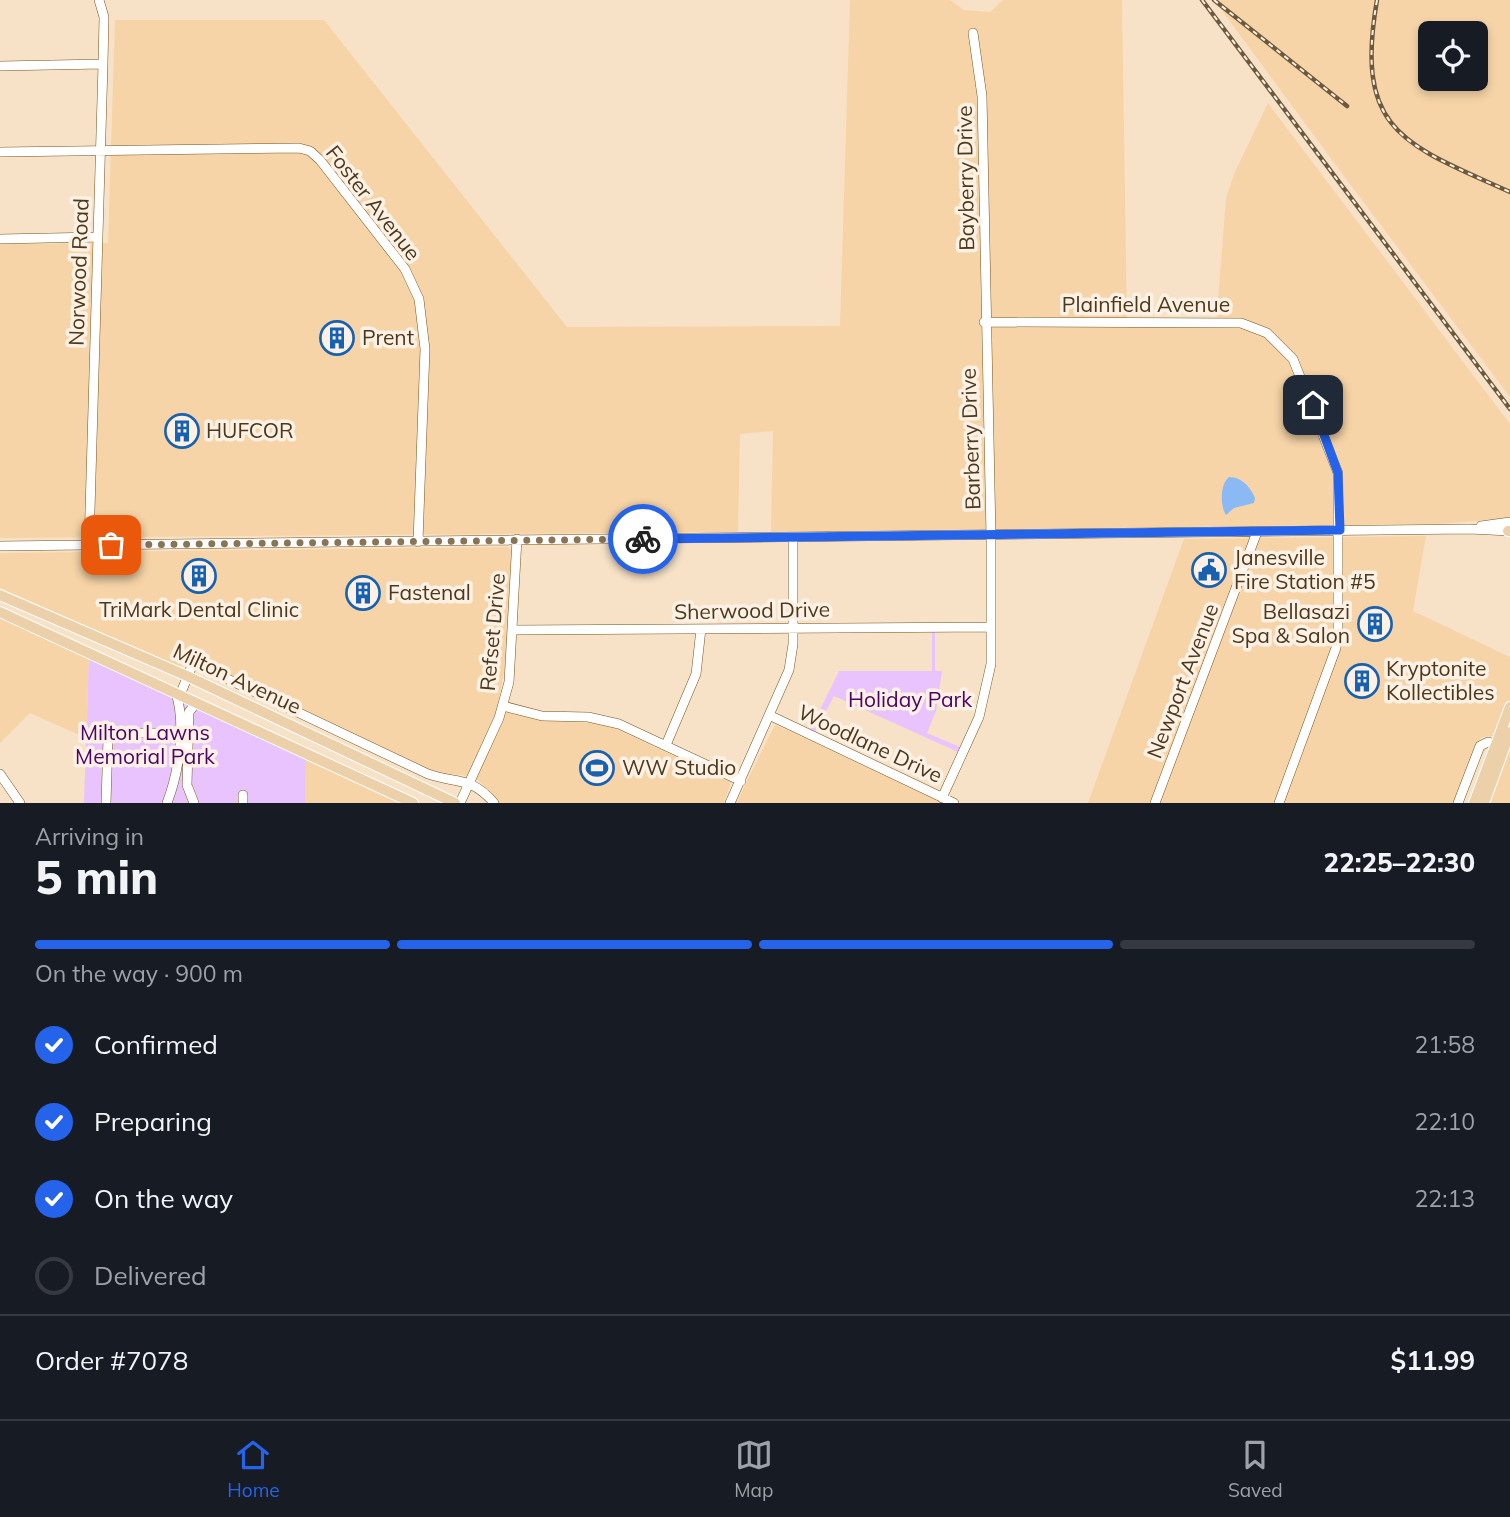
<!DOCTYPE html>
<meta charset="utf-8">
<style>
:root{--surface:#171b24;--page:#242831;--text:#f1f3f6;--muted:#9ea1a6;--line:#363941;--accent:#2563eb}
body{margin:0;font-family:Mulish,sans-serif;background:var(--page);color:var(--text);height:100vh;display:flex;flex-direction:column;font-size:26px;white-space:nowrap}
*{box-sizing:border-box;margin:0}
p{font-size:23px;color:var(--muted)}
.icon{flex:none;width:38px;height:38px;fill:none;stroke:currentColor;stroke-width:2;stroke-linecap:round;stroke-linejoin:round}
.map{position:relative;height:803px;overflow:hidden}
.details{display:flex;flex-direction:column;background:var(--surface);flex:1}
.details>*{flex:none}
.tools{position:absolute;left:1418px;top:21px;display:grid;gap:14px}
.tools a{display:grid;place-items:center;width:70px;height:70px;border-radius:10px;background:var(--surface);box-shadow:0 4px 10px #0003;font-size:35px}
.pin{position:absolute;display:grid;place-items:center;width:60px;height:60px;color:#fff;margin:-30px;border-radius:14px;box-shadow:0 4px 10px #0006}
.courier{position:absolute;display:grid;place-items:center;width:70px;height:70px;margin:-35px;border:5px solid #2563eb;border-radius:50%;background:#fff;color:#222;box-shadow:0 2px 9px #0007}
.overview em{font-style:normal;font-weight:800}
.overview div{display:flex;flex-direction:column-reverse}
.overview{display:flex;align-items:center;justify-content:space-between;height:119px;padding:0 35px}
h1{font-size:46px;font-weight:800;line-height:52px}
.bar{display:grid;grid-template-columns:repeat(4,1fr);gap:10px 7px;align-content:center;height:84px;padding:0 35px}
.bar i{height:9px;border-radius:5px;background:var(--line)}
.bar .current{background:var(--accent)}
.bar p{grid-column:span 4}
.line{display:flex;align-items:center;gap:18px;padding:0 35px;border-top:2px solid var(--line)}
.line div{flex:1}
ol{padding:0 35px;list-style:none}
li{display:flex;align-items:center;gap:21px;height:77px}
li p{margin-inline-start:auto}
li .icon{padding:7px;border-radius:50%;background:var(--accent);color:#fff;stroke-width:4}
li:last-child{color:var(--muted)}
li i{width:38px;height:38px;border:4px solid var(--line);border-radius:50%}
.tab-bar{display:flex;justify-content:space-around;align-items:center;height:98px;border-top:2px solid var(--line);background:var(--surface);font-size:19px;color:var(--muted)}
.tab-bar a{display:grid;justify-items:center;gap:4px}
.tab-bar .current{color:var(--accent)}
.map>svg:first-child{display:block}
.built{fill:#f6d4a7;fill-rule:evenodd}
.green{fill:#e9c3fd}
.water{fill:#8ab9f4}
.lines{fill:none;stroke-linecap:round;stroke-linejoin:round}
.minor-casing{stroke:#78541c;stroke-width:10}
.major-casing{stroke:#fff;stroke-width:12}
.minor{stroke:#fff;stroke-width:9}
.major{stroke:#ecd0a9;stroke-width:10}
.rail-casing{stroke:#6e593c;stroke-width:4.5}
.rail{stroke:#fcf1e4;stroke-width:2;stroke-dasharray:5;stroke-linecap:butt}
.done{stroke:#887457;stroke-width:7;stroke-dasharray:0 12.6}
.route{stroke:#2563eb;stroke-width:9}
.labels{text-anchor:middle;stroke-width:7;stroke-linejoin:round;paint-order:stroke}
.street-label{font-size:21px;fill:#4d381a;stroke:#fcf1e4}
.poi-label{font-size:21px;fill:#4d381a;stroke:#fcf1e4;text-anchor:start}
.park-label{font-size:21px;fill:#4e0267;stroke:#fcf1e4}
</style>
<div class="map">
<svg width="1510" height="803" viewBox="0 0 1510 803">
<rect width="100%" height="100%" fill="#f7e2c7"/>
<path class="built" d="M850,0H950L964,10L990,12L1003,0H1122L1127,326L1216,325L1226,198L1234,174L1268,103L1510,424V518L1439,524L771,532L773,431L740,434L738,532L0,538V244L108,243L115,20H324L567,327L840,326Z
M1214,0H1510V397L1335,164ZM1430,33H1475V79H1430Z
M1426,536L1413,611L1510,657V699L1498,731L1493,736L1482,737L1477,743L1454,803H1088L1184,539Z
M508,547L512,552L507,656L497,709L538,720L591,723L614,728L731,782L724,803H499L478,780L463,775L436,773L229,678L202,660L181,666L174,665L0,588V553Z
M0,616L89,657L86,738L30,713L0,743Z
M775,725L787,730L943,803H736Z
M1510,747V803H1490Z
M306,757L404,803H305Z"/>
<path class="green" d="M932,632H935V671H942L936,711L927,733L960,747L958,752L834,696L815,732L810,730L839,671H932Z
M89,657L306,757L305,803H84Z"/>
<path class="water" d="M1229,477C1242,477 1251,488 1255,498L1254,503L1234,508L1226,515C1220,506 1220,484 1229,477Z"/>
<g class="lines">
<g class="minor-casing">
<path id="minor" d="M0,66L103,64
M0,152L299,148L310,151L320,160L405,269L419,299L425,349L418,542
M0,239L98,237
M984,322L1241,323L1267,333L1293,359L1338,473V632L1336,648L1279,803
M1481,526L1510,522
M89,545L103,64L104,17L99,0
M0,546L1469,529L1510,531
M513,630L991,627
M180,695L191,668L196,664L428,774C457,784 471,776 494,803
M503,706L542,716L588,717L619,724L741,781
M771,716L954,803
M666,745L696,674L701,629
M0,774L20,803
M942,798L979,717L991,664V536L982,96L973,33
M106,803L108,739L114,733H173L179,738
M167,803C179,772 186,725 176,693
M194,803L187,785L189,712L196,703
M243,803V795
M460,803L499,718L509,682L517,539
M730,803L789,670L793,644V538
M1155,803L1257,532
M1458,803L1480,746L1488,742L1496,744"/>
</g>
<g class="major-casing">
<path id="major" d="M1508,531H1510
M0,595L187,676L455,803
M0,612L413,803
M1474,803L1510,707
M1484,803L1510,732"/>
</g>
<use href="#minor" class="minor"/>
<use href="#major" class="major"/>
<g class="rail-casing">
<path id="rail" d="M1202,0L1510,409
M1214,0L1347,106
M1377,0C1354,132 1404,144 1510,192"/>
</g>
<use href="#rail" class="rail"/>
</g>
<g class="lines">
<path class="done" d="M111,545L643,539"/>
<path class="route" d="M643,539L1340,530L1338,473L1313,405"/>
</g>
<defs>
<g id="building-ring" transform="scale(1.75)"><circle r="9.5" fill="#fcf1e4" stroke="#1761b0" stroke-width="1.5"/><path d="M-4-6H4V6H1V3H-1V6H-4ZM-2.5-4.3h1.7v1.8h-1.7ZM.8-4.3h1.7v1.8H.8ZM-2.5-1h1.7V.8h-1.7ZM.8-1h1.7V.8H.8Z" fill="#1761b0"/></g>
<g id="civic-ring" transform="scale(1.75)"><circle r="9.5" fill="#fcf1e4" stroke="#1761b0" stroke-width="1.5"/><path d="M-.6-6.5H3V-4.5H.6V-3L4-1V1h2V6H-6V1h2V-1L-.6-3ZM-1.2 2.5V6h2.4V2.5Z" fill="#1761b0"/></g>
<g id="stadium-ring" transform="scale(1.75)"><circle r="9.5" fill="#fcf1e4" stroke="#1761b0" stroke-width="1.5"/><path d="M0-5a6.5 5 0 1 0 0 10a6.5 5 0 1 0 0-10ZM-3.5-1.8h7v3.6h-7Z" fill="#1761b0"/></g>
</defs>
<g fill-rule="evenodd">
<use href="#building-ring" x="337" y="338"/>
<use href="#building-ring" x="182" y="431"/>
<use href="#civic-ring" x="1209" y="570"/>
<use href="#building-ring" x="199" y="576"/>
<use href="#building-ring" x="363" y="593"/>
<use href="#building-ring" x="1375" y="624"/>
<use href="#building-ring" x="1362" y="681"/>
<use href="#stadium-ring" x="597" y="768"/>
</g>
<g class="labels">
<g class="street-label">
<text transform="translate(966 178) rotate(-91)" y="7">Bayberry Drive</text>
<text transform="translate(373 203) rotate(52)" y="7">Foster Avenue</text>
<text transform="translate(79 272) rotate(-88)" y="7">Norwood Road</text>
<text x="1146" y="312">Plainfield Avenue</text>
<text transform="translate(971 439) rotate(-92)" y="7">Barberry Drive</text>
<text transform="translate(752 611) rotate(-1)" y="7">Sherwood Drive</text>
<text transform="translate(493 632) rotate(-85)" y="7">Refset Drive</text>
<text transform="translate(237 679) rotate(25)" y="7">Milton Avenue</text>
<text transform="translate(1183 681) rotate(-69)" y="7">Newport Avenue</text>
<text transform="translate(870 744) rotate(25)" y="7">Woodlane Drive</text>
</g>
<g class="poi-label">
<text x="362" y="345">Prent</text>
<text x="206" y="438">HUFCOR</text>
<text x="1234" y="565">Janesville<tspan x="1234" dy="24">Fire Station #5</tspan></text>
<text x="388" y="600">Fastenal</text>
<text x="199" y="617" text-anchor="middle">TriMark Dental Clinic</text>
<text x="1350" y="619" text-anchor="end">Bellasazi<tspan x="1350" dy="24">Spa &amp; Salon</tspan></text>
<text x="1386" y="676">Kryptonite<tspan x="1386" dy="24">Kollectibles</tspan></text>
<text x="622" y="775">WW Studio</text>
</g>
<g class="park-label">
<text x="910" y="707">Holiday Park</text>
<text x="145" y="740">Milton Lawns<tspan x="145" dy="24">Memorial Park</tspan></text>
</g>
</g>
</svg>
<div class="tools">
<a><svg class="icon" aria-label="locate" viewBox="0 0 24 24"><circle cx="12" cy="12" r="6"/><path d="M12 2v4M12 18v4M2 12h4M18 12h4"/></svg></a>
</div>
<div class="pin" style="left:111px;top:545px;background:#ea580c"><svg class="icon" aria-label="bag" viewBox="0 0 24 24"><path d="M5 8h14l-1 12H6zM9 8a3 3 0 0 1 6 0"/></svg></div>
<div class="pin" style="left:1313px;top:405px;background:#1f2937"><svg class="icon" aria-label="home" viewBox="0 0 24 24"><path d="M3 11l9-7 9 7M6 9v11h12V9"/></svg></div>
<div class="courier" style="left:643px;top:539px"><svg class="icon" aria-label="bike" viewBox="0 0 24 24"><circle cx="6" cy="16" r="4"/><circle cx="18" cy="16" r="4"/><path d="M6 16l4-8h5l3 8M10 8l3 8H6M13 5h3"/></svg></div>
</div>
<section class="details">
<div class="overview"><div><h1>5 min</h1><p>Arriving in</p></div><em>22:25–22:30</em></div>
<div class="bar"><i class="current"></i><i class="current"></i><i class="current"></i><i></i><p>On the way · 900 m</p></div>
<ol>
<li><svg class="icon" aria-label="check" viewBox="0 0 24 24"><path d="M5 12l5 5 9-10"/></svg>Confirmed<p>21:58</p></li>
<li><svg class="icon" aria-label="check" viewBox="0 0 24 24"><path d="M5 12l5 5 9-10"/></svg>Preparing<p>22:10</p></li>
<li><svg class="icon" aria-label="check" viewBox="0 0 24 24"><path d="M5 12l5 5 9-10"/></svg>On the way<p>22:13</p></li>
<li><i></i>Delivered</li>
</ol>
<div class="line" style="height:91px"><div>Order #7078</div><b>$11.99</b></div>
</section>
<nav class="tab-bar">
<a class="current"><svg class="icon" aria-label="home" viewBox="0 0 24 24"><path d="M3 11l9-7 9 7M6 9v11h12V9"/></svg>Home</a>
<a><svg class="icon" aria-label="map" viewBox="0 0 24 24"><path d="M3 6l6-2 6 2 6-2v14l-6 2-6-2-6 2zM9 4v14M15 6v14"/></svg>Map</a>
<a><svg class="icon" aria-label="saved" viewBox="0 0 24 24"><path d="M7 4h10v16l-5-4-5 4z"/></svg>Saved</a>
</nav>
